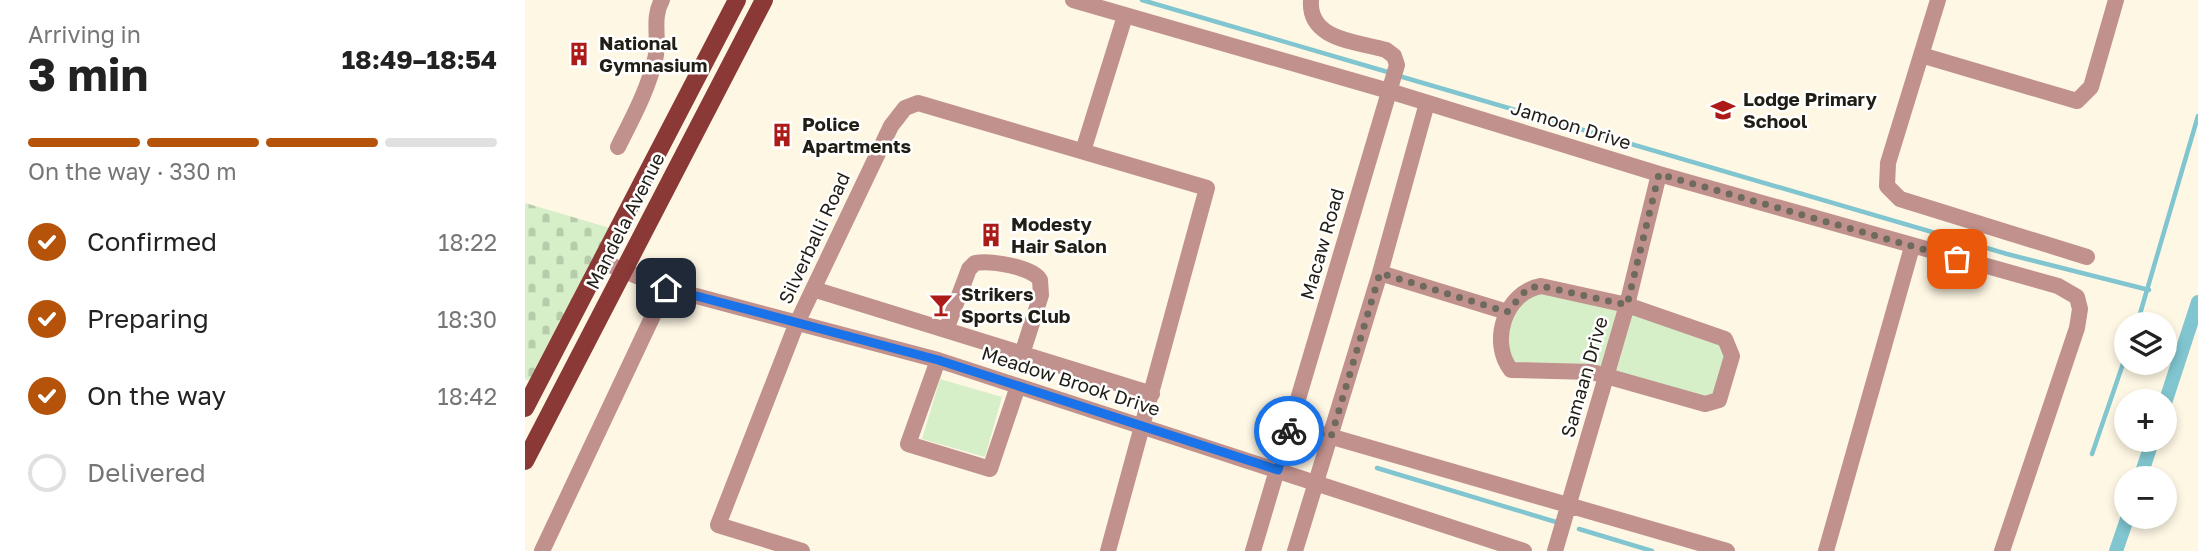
<!DOCTYPE html>
<meta charset="utf-8">
<style>
:root{--surface:#fff;--page:#f6f6f6;--text:#222;--muted:#767676;--line:#e0e0e0;--accent:#b45309}
body{margin:0;font-family:"Golos Text",sans-serif;background:var(--page);color:var(--text);height:100vh;display:flex;flex-direction:column;font-size:26px;white-space:nowrap}
*{box-sizing:border-box;margin:0}
p{font-size:23px;color:var(--muted)}
.icon{flex:none;width:38px;height:38px;fill:none;stroke:currentColor;stroke-width:2;stroke-linecap:round;stroke-linejoin:round}
.map{position:relative;flex:1;overflow:hidden}
.drawer{display:flex;flex-direction:column;background:var(--surface);width:525px}
.drawer>*{flex:none}
.tools{position:absolute;left:1589px;top:312px;display:grid;gap:14px}
.tools a{display:grid;place-items:center;width:63px;height:63px;border-radius:50%;background:var(--surface);box-shadow:0 4px 10px #0003;font-size:35px}
.pin{position:absolute;display:grid;place-items:center;width:60px;height:60px;color:#fff;margin:-30px;border-radius:14px;box-shadow:0 4px 10px #0006}
.courier{position:absolute;display:grid;place-items:center;width:70px;height:70px;margin:-35px;border:5px solid #1a73e8;border-radius:50%;background:#fff;color:#222;box-shadow:0 2px 9px #0007}
.head em{font-style:normal;font-weight:700}
.head div{display:flex;flex-direction:column-reverse}
.head{display:flex;align-items:center;justify-content:space-between;height:119px;padding:0 28px}
h1{font-size:46px;font-weight:700;line-height:52px}
.bar{display:grid;grid-template-columns:repeat(4,1fr);gap:10px 7px;align-content:center;height:84px;padding:0 28px}
.bar i{height:9px;border-radius:5px;background:var(--line)}
.bar .active{background:var(--accent)}
.bar p{grid-column:span 4}
ol{padding:0 28px;list-style:none}
li{display:flex;align-items:center;gap:21px;height:77px}
li p{margin-inline-start:auto}
li .icon{padding:7px;border-radius:50%;background:var(--accent);color:#fff;stroke-width:4}
li:last-child{color:var(--muted)}
li i{width:38px;height:38px;border:4px solid var(--line);border-radius:50%}
main{display:flex;flex:1;min-height:0}
.map>svg:first-child{display:block}
.cemetery{fill:url(#cemetery-stones)}
.green{fill:#d6efc8}
.lines{fill:none;stroke-linecap:round;stroke-linejoin:round}
.stream{stroke:#80c5cf;stroke-width:4.5}
.canal{stroke:#80c5cf;stroke-width:14}
.minor{stroke:#c1918d;stroke-width:16}
.major{stroke:#8a3937;stroke-width:18}
.done{stroke:#6e6a5d;stroke-width:7;stroke-dasharray:0 12.6}
.route{stroke:#1a73e8;stroke-width:9}
.labels{text-anchor:middle;stroke-width:5;stroke-linejoin:round;paint-order:stroke}
.poi-label{font-size:19px;font-weight:bold;fill:#211e15;stroke:#fff;text-anchor:start}
.street-label{font-size:19px;fill:#211e15;stroke:#fff}
</style>
<main>
<section class="drawer">
<div class="head"><div><h1>3 min</h1><p>Arriving in</p></div><em>18:49–18:54</em></div>
<div class="bar"><i class="active"></i><i class="active"></i><i class="active"></i><i></i><p>On the way · 330 m</p></div>
<ol>
<li><svg class="icon" aria-label="check" viewBox="0 0 24 24"><path d="M5 12l5 5 9-10"/></svg>Confirmed<p>18:22</p></li>
<li><svg class="icon" aria-label="check" viewBox="0 0 24 24"><path d="M5 12l5 5 9-10"/></svg>Preparing<p>18:30</p></li>
<li><svg class="icon" aria-label="check" viewBox="0 0 24 24"><path d="M5 12l5 5 9-10"/></svg>On the way<p>18:42</p></li>
<li><i></i>Delivered</li>
</ol>
</section>
<div class="map">
<svg width="1673" height="551" viewBox="0 0 1673 551">
<defs>
<pattern id="cemetery-stones" width="16" height="16" patternUnits="userSpaceOnUse" patternTransform="scale(1.75)"><rect width="16" height="16" fill="#d6efc8"/><path d="M2 7V4a2 2 0 0 1 4 0v3zM10 15v-3a2 2 0 0 1 4 0v3z" fill="#b7ccab"/></pattern>
</defs>
<rect width="100%" height="100%" fill="#fef7e4"/>
<path class="cemetery" d="M0,203L85,228L5,381L0,379Z"/>
<path class="green" d="M1009,291L1096,310L1077,371L989,363C973,327 984,317 1009,291Z
M1106,312L1197,342L1203,353L1187,400L1087,374Z
M415,379L477,397L460,457L397,439Z"/>
<g class="lines">
<path class="stream" d="M617,0L866,73
M874,76L1482,254L1624,290
M1612,324L1673,116
M1567,454L1601,355
M852,468L1031,522
M1054,529L1127,551"/>
<path class="canal" d="M1640,403L1673,302
M1615,478L1628,439
M1591,551L1603,516"/>
<path class="minor" d="M548,0L864,91L1134,174L1533,286L1552,297L1555,309L1552,328L1477,551
M1413,0L1363,163L1362,186L1375,199L1562,257
M1396,55L1552,101L1566,87L1591,0
M93,147C108,117 124,88 131,55C134,36 127,17 137,0
M558,151L600,16
M78,262L141,288L413,360L999,551
M855,273L982,312
M1016,286L1102,305L1200,339L1207,356L1194,400L1180,404L1067,372L986,370C964,342 980,292 1016,286Z
M288,289L627,394
M421,330L444,269L450,263C465,260 508,267 515,280L516,295L497,354
M413,360L383,444L465,469L493,386
M766,425L1202,551
M17,551L141,288
M277,551L193,525L271,325L366,126L380,108L393,103L682,188L583,551
M728,551L872,65L869,56L861,50C830,41 783,40 786,0
M770,551L855,273L902,103
M1030,551L1102,305L1134,174
M1301,551L1387,247"/>
<path class="major" d="M0,408L212,0
M0,461L239,0"/>
</g>
<g class="lines">
<path class="done" d="M764,431L766,425L806,437L855,273L982,312L1003,288L1016,286L1102,305L1134,174L1432,259"/>
<path class="route" d="M141,288L413,360L753,470L764,431"/>
</g>
<defs>
<g id="building-bare" transform="scale(1.89)"><path d="M-4-6H4V6H1V3H-1V6H-4ZM-2.5-4.3h1.7v1.8h-1.7ZM.8-4.3h1.7v1.8H.8ZM-2.5-1h1.7V.8h-1.7ZM.8-1h1.7V.8H.8Z" fill="#ad1b19" stroke="#fff" stroke-width="2.5" paint-order="stroke"/></g>
<g id="school-bare" transform="scale(1.89)"><path d="M0-5L7-2L0 1L-7-2ZM-4 1L0 2.5L4 1V4Q0 6-4 4Z" fill="#ad1b19" stroke="#fff" stroke-width="2.5" paint-order="stroke"/></g>
<g id="bar-bare" transform="scale(1.89)"><path d="M-6-5H6L.8 .8V4.5H3.5V6h-7V4.5H-.8V.8Z" fill="#ad1b19" stroke="#fff" stroke-width="2.5" paint-order="stroke"/></g>
</defs>
<g fill-rule="evenodd">
<use href="#building-bare" x="54" y="54"/>
<use href="#school-bare" x="1198" y="110"/>
<use href="#building-bare" x="257" y="135"/>
<use href="#building-bare" x="466" y="235"/>
<use href="#bar-bare" x="416" y="305"/>
</g>
<g class="labels">
<g class="poi-label">
<text x="74" y="50">National<tspan x="74" dy="22">Gymnasium</tspan></text>
<text x="1218" y="106">Lodge Primary<tspan x="1218" dy="22">School</tspan></text>
<text x="277" y="131">Police<tspan x="277" dy="22">Apartments</tspan></text>
<text x="486" y="231">Modesty<tspan x="486" dy="22">Hair Salon</tspan></text>
<text x="436" y="301">Strikers<tspan x="436" dy="22">Sports Club</tspan></text>
</g>
<g class="street-label">
<text transform="translate(1046 125) rotate(17)" y="7">Jamoon Drive</text>
<text transform="translate(100 221) rotate(-63)" y="7">Mandela Avenue</text>
<text transform="translate(289 238) rotate(-65)" y="7">Silverballi Road</text>
<text transform="translate(797 244) rotate(-74)" y="7">Macaw Road</text>
<text transform="translate(1059 377) rotate(-74)" y="7">Samaan Drive</text>
<text transform="translate(546 381) rotate(18)" y="7">Meadow Brook Drive</text>
</g>
</g>
</svg>
<div class="tools">
<a><svg class="icon" aria-label="layers" viewBox="0 0 24 24"><path d="M12 4l9 5-9 5-9-5zM3 14l9 5 9-5"/></svg></a>
<a>+</a>
<a>−</a>
</div>
<div class="pin" style="left:1432px;top:259px;background:#ea580c"><svg class="icon" aria-label="bag" viewBox="0 0 24 24"><path d="M5 8h14l-1 12H6zM9 8a3 3 0 0 1 6 0"/></svg></div>
<div class="pin" style="left:141px;top:288px;background:#1f2937"><svg class="icon" aria-label="home" viewBox="0 0 24 24"><path d="M3 11l9-7 9 7M6 9v11h12V9"/></svg></div>
<div class="courier" style="left:764px;top:431px"><svg class="icon" aria-label="bike" viewBox="0 0 24 24"><circle cx="6" cy="16" r="4"/><circle cx="18" cy="16" r="4"/><path d="M6 16l4-8h5l3 8M10 8l3 8H6M13 5h3"/></svg></div>
</div>
</main>
